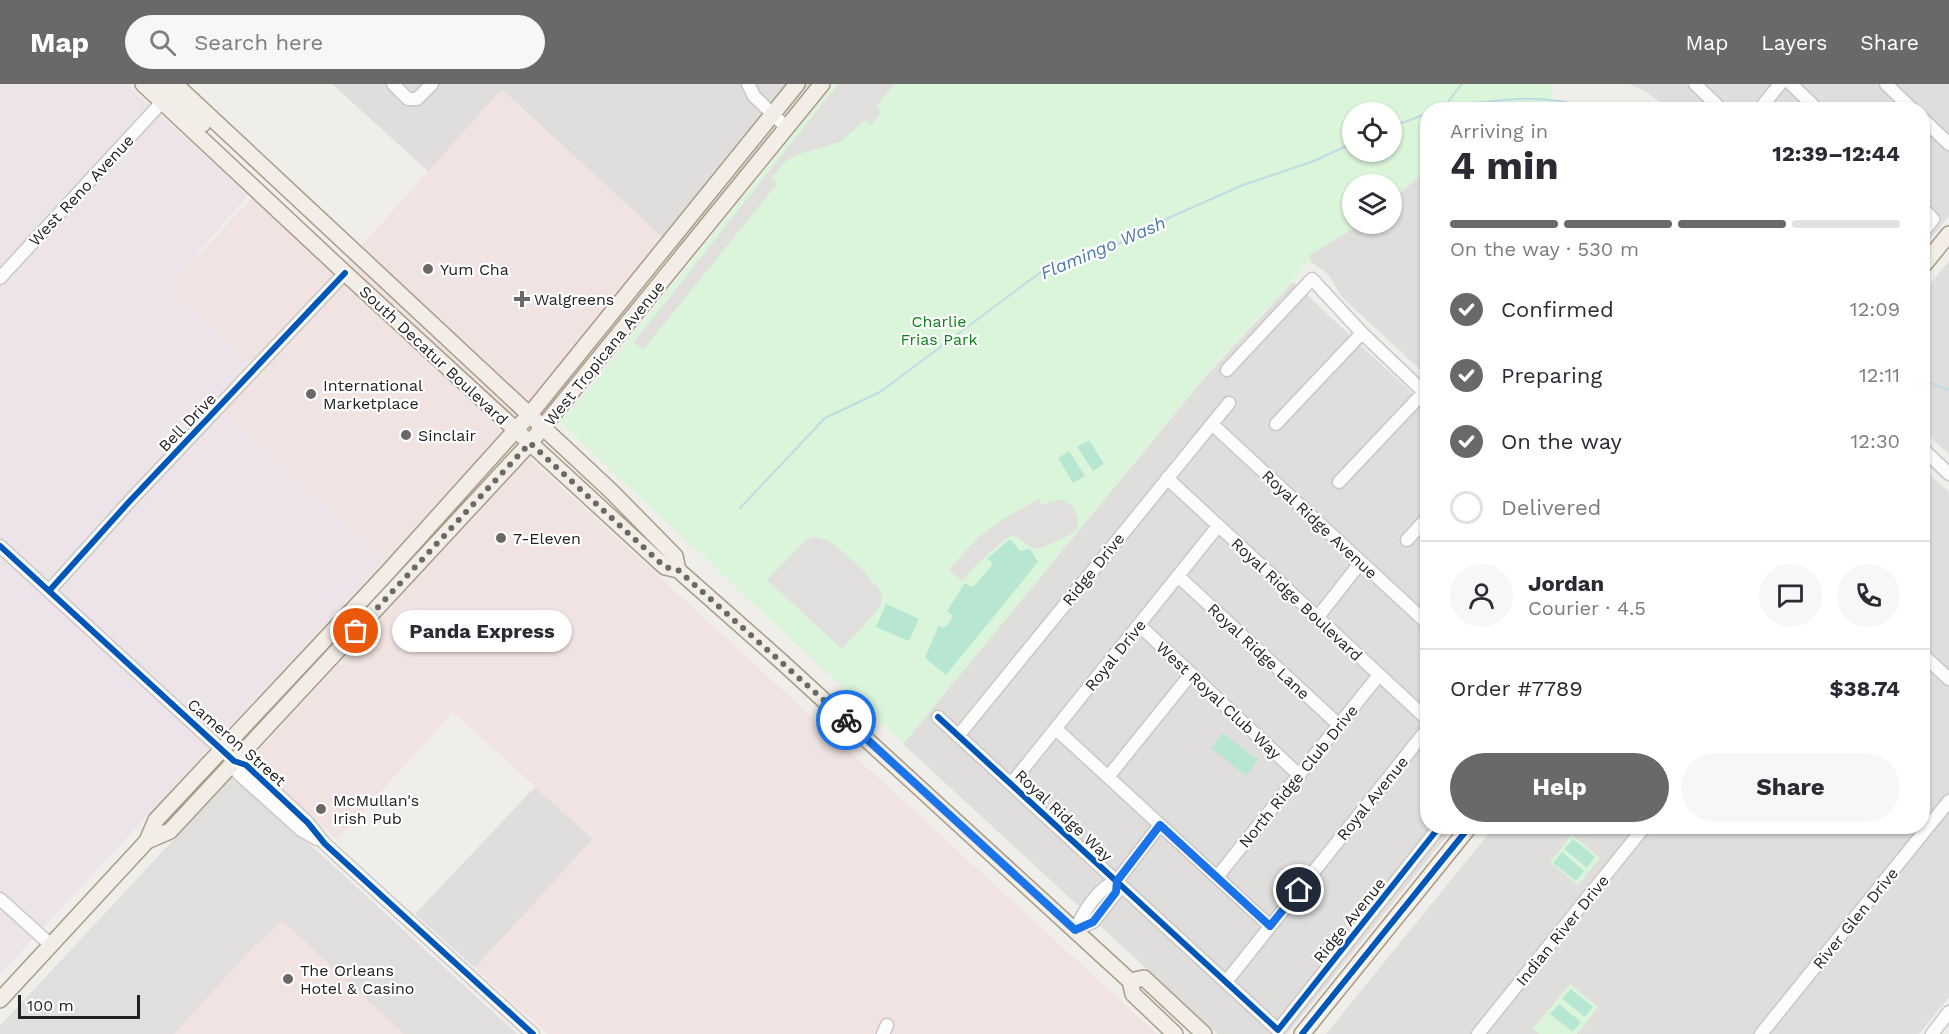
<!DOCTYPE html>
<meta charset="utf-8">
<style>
:root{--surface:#fff;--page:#f7f7f7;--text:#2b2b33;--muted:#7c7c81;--line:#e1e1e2;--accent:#6a6968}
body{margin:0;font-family:"Work Sans",sans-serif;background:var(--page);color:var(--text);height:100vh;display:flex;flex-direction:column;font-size:22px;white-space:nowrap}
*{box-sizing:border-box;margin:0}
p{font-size:20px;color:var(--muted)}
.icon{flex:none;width:33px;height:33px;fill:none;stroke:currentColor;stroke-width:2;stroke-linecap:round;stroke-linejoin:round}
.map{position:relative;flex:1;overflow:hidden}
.panel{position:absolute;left:1420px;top:18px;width:510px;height:732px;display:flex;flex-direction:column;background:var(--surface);border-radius:24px;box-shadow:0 2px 4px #0004}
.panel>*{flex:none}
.fabs{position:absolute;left:1342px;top:18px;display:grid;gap:12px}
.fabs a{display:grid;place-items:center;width:60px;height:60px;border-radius:50%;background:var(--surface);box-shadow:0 2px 4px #0004;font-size:30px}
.scale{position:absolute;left:18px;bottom:15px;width:122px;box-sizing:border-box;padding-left:6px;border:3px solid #222;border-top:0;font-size:16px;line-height:21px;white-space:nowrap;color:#222;-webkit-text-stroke:4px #fff;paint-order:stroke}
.pin{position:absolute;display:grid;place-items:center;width:51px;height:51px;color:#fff;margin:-26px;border:3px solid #fff;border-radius:50%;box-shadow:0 2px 6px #0007}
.courier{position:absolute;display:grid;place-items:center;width:60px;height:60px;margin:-30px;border:4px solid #1a73e8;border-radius:50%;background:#fff;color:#222;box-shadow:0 2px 8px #0007}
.bubble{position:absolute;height:42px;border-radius:21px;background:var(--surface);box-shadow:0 2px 4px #0004;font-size:20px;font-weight:700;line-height:42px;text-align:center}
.summary em{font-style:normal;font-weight:700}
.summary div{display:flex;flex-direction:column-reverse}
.summary{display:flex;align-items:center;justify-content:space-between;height:102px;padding:0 30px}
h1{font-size:39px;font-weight:700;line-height:45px}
.bar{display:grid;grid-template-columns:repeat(4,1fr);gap:9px 6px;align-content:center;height:72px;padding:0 30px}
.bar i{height:8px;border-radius:4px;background:var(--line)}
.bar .selected{background:var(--accent)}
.bar p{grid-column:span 4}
.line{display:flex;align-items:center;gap:15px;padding:0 30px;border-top:2px solid var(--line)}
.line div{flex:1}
.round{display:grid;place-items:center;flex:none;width:63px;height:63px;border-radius:32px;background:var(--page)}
ol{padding:0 30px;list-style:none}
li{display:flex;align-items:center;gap:18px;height:66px}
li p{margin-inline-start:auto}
li .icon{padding:6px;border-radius:50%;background:var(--accent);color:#fff;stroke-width:4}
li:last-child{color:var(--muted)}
li i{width:33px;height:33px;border:3px solid var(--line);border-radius:50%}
.cta{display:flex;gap:12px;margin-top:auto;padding:12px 30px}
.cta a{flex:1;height:69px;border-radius:36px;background:var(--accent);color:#fff;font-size:24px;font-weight:700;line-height:69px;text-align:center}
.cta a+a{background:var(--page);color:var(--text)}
header{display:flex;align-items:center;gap:36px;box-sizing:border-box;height:84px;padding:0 30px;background:var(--accent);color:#fff}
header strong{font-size:28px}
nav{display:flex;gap:33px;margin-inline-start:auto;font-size:21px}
.search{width:420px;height:54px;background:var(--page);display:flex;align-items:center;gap:15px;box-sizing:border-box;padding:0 21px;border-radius:33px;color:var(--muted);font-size:22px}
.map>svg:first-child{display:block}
.residential{fill:#dfdedc}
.commercial{fill:#f1e3e1}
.industrial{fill:#ede4e9}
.park{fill:#daf5da;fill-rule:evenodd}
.pitch{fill:#b7e6d2}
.parking{fill:#e0dfde}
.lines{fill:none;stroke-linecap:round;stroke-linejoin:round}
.stream{stroke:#bfdbe3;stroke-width:2}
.minor-casing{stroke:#c9c8c7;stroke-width:15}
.major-casing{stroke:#a79c86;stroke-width:18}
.minor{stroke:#fdfcfc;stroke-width:12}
.major{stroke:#f3ede7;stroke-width:15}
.cycleway-casing{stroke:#fff;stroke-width:10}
.cycleway{stroke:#0057b8;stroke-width:6}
.done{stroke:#6a6968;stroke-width:6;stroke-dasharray:0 10.8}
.route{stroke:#1a73e8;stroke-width:8}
.poi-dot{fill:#6a6968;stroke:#fff;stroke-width:2}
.labels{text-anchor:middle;stroke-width:4.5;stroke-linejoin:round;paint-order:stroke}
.street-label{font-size:16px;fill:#222;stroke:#fff}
.poi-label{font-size:16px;fill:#222;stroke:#fff;text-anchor:start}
.park-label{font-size:16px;fill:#0c8416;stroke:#fff}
.water-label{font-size:18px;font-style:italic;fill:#4a7aab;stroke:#fff}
</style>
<header>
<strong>Map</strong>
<div class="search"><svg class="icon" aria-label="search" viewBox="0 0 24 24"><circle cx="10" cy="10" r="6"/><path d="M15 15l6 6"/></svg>Search here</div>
<nav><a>Map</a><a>Layers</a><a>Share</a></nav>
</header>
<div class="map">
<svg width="1949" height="950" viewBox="0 0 1949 950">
<rect width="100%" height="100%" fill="#f0eeeb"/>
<path class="residential" d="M332,0H810L676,166L502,6L429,88Z
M1628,0H1949V132L1923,164V26L1670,25L1643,6Z
M1428,85V293L1341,212L1328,190L1311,178L1309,171L1361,140H1392V116Z
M1949,177V370L1923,346V208Z
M1293,198L1428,324V742L1454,743L1287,950H1217L903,660L1207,291Z
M1923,384L1949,408V913L1919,950H1326L1494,743L1923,742Z
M535,703L593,755L475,884L415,830Z"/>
<path class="commercial" d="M501,6L676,166L385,476L218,325L168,204L263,102L347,178Z
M529,373L1157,950H548L475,884L593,755L453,628L337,756L250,676Z
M234,691L517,950H0V942Z"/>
<path class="industrial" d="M0,0H127L248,111L168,204L256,285L218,325L385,476L0,890Z"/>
<path class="park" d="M834,0H1552L1550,25L1428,26V85L1392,116V100H1353V140H1361L1309,171L1311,178L1303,181L1296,193L1212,284L903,660L560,338L576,321ZM1353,28H1392V68H1353Z
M1572,751L1600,774L1578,801L1550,778Z
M1570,900L1598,923L1577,950H1539L1533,945Z"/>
<path class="pitch" d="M1089,356L1104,380L1093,387L1077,363Z
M1069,367L1085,392L1073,399L1058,374Z
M1010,455L1020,467L1030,465L1038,478L946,591L925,574L939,541L942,544L947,542L953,532L947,527L965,499L969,502H974L991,483L992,478L987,475Z
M886,520L919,535L909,557L876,543Z
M1223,649L1258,676L1246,692L1211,664Z
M1573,755L1595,773L1587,784L1564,765Z
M1562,768L1584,787L1576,797L1553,779Z
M1571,905L1593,923L1585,933L1562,915Z
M1559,920L1581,938L1573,948L1550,930Z"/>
<path class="parking" d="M838,0H894L876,23L881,28L871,41L865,36L840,58L796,71L786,77L771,94L777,100L643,266L634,258Z
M1039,415L1042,421L1053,417L1062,416L1074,423L1078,436L1077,444L1071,450L1039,465L1032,464L1016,452L1008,453L977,480L962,497L949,485L979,453L1005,434Z
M814,453L825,455L842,467L867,490L869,495L878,504L882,512L881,520L875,529L842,565L767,496L806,456Z
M234,691L517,950H404L282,836L259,860L257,859L174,950H0V942Z"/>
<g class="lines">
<path class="stream" d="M1443,24C1496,16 1543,7 1596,26
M1438,26L1443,24L1462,0
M1392,43L1428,29
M1923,296L1949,306
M740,424L825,334L880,308L1045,185L1097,171L1164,136L1243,101L1314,77L1353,59"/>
<g class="minor-casing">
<path id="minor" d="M393,0L408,15H417L432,0
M748,0L754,12L787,44
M1695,0L1722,26
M1791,0L1818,26
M1886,0L1913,26
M1759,26L1780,0
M1923,35L1949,60
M1923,125L1933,135L1923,148
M0,194L162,18
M1227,286L1312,195L1362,249L1428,312
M1212,340L1428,540
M1276,340L1362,249
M1923,365L1949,390
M1167,394L1428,636
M1339,398L1424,308
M1407,456L1428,433
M0,462L234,677L246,681L308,739L325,760L533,950
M1178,492L1339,641
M49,507L128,419L345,189
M1317,534L1361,478
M1139,541L1299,691
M1923,571L1949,595
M938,633L1278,946L1440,742
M1056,645L1270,842
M958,652L1229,319
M234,677L238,689L301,746L317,755
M1108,693L1191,590
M1011,700L1218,442
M1217,793L1379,591
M1117,797L1160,741
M0,815L51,861
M1075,846L1093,838L1116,809L1117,797
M1075,846C1084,828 1097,804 1117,797
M1226,898L1428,644
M883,950L887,941
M1478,950L1645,742
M1761,950L1949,717
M1932,950L1949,928"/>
</g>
<g class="major-casing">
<path id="major" d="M143,0L345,189L665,483L678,486L782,578L1130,897L1133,910L1175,950
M159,0L168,4L176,2
M175,0L611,407L675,472L678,486
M162,18L175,17L203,40
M1923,182L1949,150
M147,757L170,747L530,359L822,0
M1130,897L1144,894L1204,950
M0,916L147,757L156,736L387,489L530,330L797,0
M1302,950L1470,742"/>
</g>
<use href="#minor" class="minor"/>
<use href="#major" class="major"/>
<g class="cycleway-casing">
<path id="cycleway" d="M0,462L234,677L246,681L308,739L325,760L533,950
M49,507L128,419L345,189
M938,633L1278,946L1440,742
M1302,950L1470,742"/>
</g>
<use href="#cycleway" class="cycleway"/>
</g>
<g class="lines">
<path class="done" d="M356,547L530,359L665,483L678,486L846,636"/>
<path class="route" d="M846,636L1075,846L1093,838L1116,808L1117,797L1160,741L1270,842L1299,806"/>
</g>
<g class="poi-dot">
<circle cx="428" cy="185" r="6"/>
<path d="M519 206h6v6h6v6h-6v6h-6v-6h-6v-6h6z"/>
<circle cx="311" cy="310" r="6"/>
<circle cx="406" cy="351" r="6"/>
<circle cx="501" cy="454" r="6"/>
<circle cx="321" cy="725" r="6"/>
<circle cx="288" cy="895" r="6"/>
</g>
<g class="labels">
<g class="street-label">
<text transform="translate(81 106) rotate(-47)" y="6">West Reno Avenue</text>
<text transform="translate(604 269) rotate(-51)" y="6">West Tropicana Avenue</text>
<text transform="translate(434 271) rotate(43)" y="6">South Decatur Boulevard</text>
<text transform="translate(187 338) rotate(-46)" y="6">Bell Drive</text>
<text transform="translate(1320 440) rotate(43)" y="6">Royal Ridge Avenue</text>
<text transform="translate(1093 485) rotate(-51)" y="6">Ridge Drive</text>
<text transform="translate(1297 515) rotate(43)" y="6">Royal Ridge Boulevard</text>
<text transform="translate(1259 567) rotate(43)" y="6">Royal Ridge Lane</text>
<text transform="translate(1115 571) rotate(-51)" y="6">Royal Drive</text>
<text transform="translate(1219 616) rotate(43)" y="6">West Royal Club Way</text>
<text transform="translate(237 658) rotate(41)" y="6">Cameron Street</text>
<text transform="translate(1298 692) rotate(-51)" y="6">North Ridge Club Drive</text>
<text transform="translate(1372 714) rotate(-51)" y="6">Royal Avenue</text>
<text transform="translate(1064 731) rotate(43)" y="6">Royal Ridge Way</text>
<text transform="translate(1855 834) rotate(-51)" y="6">River Glen Drive</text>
<text transform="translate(1349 836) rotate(-51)" y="6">Ridge Avenue</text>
<text transform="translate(1562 846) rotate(-51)" y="6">Indian River Drive</text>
</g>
<g class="poi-label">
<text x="440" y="191">Yum Cha</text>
<text x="534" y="221">Walgreens</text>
<text x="323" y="307">International<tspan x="323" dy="18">Marketplace</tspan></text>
<text x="418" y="357">Sinclair</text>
<text x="513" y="460">7-Eleven</text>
<text x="333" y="722">McMullan's<tspan x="333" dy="18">Irish Pub</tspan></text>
<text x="300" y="892">The Orleans<tspan x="300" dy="18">Hotel &amp; Casino</tspan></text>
</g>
<g class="park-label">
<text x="939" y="243">Charlie<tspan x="939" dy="18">Frias Park</tspan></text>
</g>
<g class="water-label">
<text transform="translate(1103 164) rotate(-23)" y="6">Flamingo Wash</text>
</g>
</g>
</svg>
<div class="fabs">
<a><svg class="icon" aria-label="locate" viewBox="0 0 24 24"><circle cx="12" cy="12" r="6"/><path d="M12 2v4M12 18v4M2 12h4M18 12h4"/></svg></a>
<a><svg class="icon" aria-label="layers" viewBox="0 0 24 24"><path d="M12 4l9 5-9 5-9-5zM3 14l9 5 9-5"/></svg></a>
</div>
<div class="scale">100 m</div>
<div class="pin" style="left:356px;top:547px;background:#ea580c"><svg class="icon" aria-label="bag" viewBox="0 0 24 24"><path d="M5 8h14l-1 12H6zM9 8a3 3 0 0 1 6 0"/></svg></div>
<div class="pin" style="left:1299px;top:806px;background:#1f2937"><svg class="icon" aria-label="home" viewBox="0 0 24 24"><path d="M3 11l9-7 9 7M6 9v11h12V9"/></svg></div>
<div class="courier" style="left:846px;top:636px"><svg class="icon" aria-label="bike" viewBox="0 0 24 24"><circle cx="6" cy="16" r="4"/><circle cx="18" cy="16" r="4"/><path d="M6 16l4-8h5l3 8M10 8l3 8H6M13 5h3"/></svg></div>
<div class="bubble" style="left:392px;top:526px;width:180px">Panda Express</div>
<section class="panel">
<div class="summary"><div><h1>4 min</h1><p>Arriving in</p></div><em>12:39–12:44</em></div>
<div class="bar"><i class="selected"></i><i class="selected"></i><i class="selected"></i><i></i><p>On the way · 530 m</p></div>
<ol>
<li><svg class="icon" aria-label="check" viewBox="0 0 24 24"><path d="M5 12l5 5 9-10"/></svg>Confirmed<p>12:09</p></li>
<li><svg class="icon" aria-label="check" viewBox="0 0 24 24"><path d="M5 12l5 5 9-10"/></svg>Preparing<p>12:11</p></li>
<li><svg class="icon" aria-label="check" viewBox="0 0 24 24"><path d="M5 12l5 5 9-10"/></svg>On the way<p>12:30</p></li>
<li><i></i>Delivered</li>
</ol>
<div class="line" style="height:108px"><a class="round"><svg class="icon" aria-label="person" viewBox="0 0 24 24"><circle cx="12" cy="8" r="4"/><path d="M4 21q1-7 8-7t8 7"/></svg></a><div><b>Jordan</b><p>Courier · 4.5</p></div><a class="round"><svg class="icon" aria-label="chat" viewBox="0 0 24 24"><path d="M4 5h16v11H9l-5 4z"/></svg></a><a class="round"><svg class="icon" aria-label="phone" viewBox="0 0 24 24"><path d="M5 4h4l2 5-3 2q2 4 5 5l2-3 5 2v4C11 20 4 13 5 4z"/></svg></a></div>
<div class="line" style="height:78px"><div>Order #7789</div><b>$38.74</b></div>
<div class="cta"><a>Help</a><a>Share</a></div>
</section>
</div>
